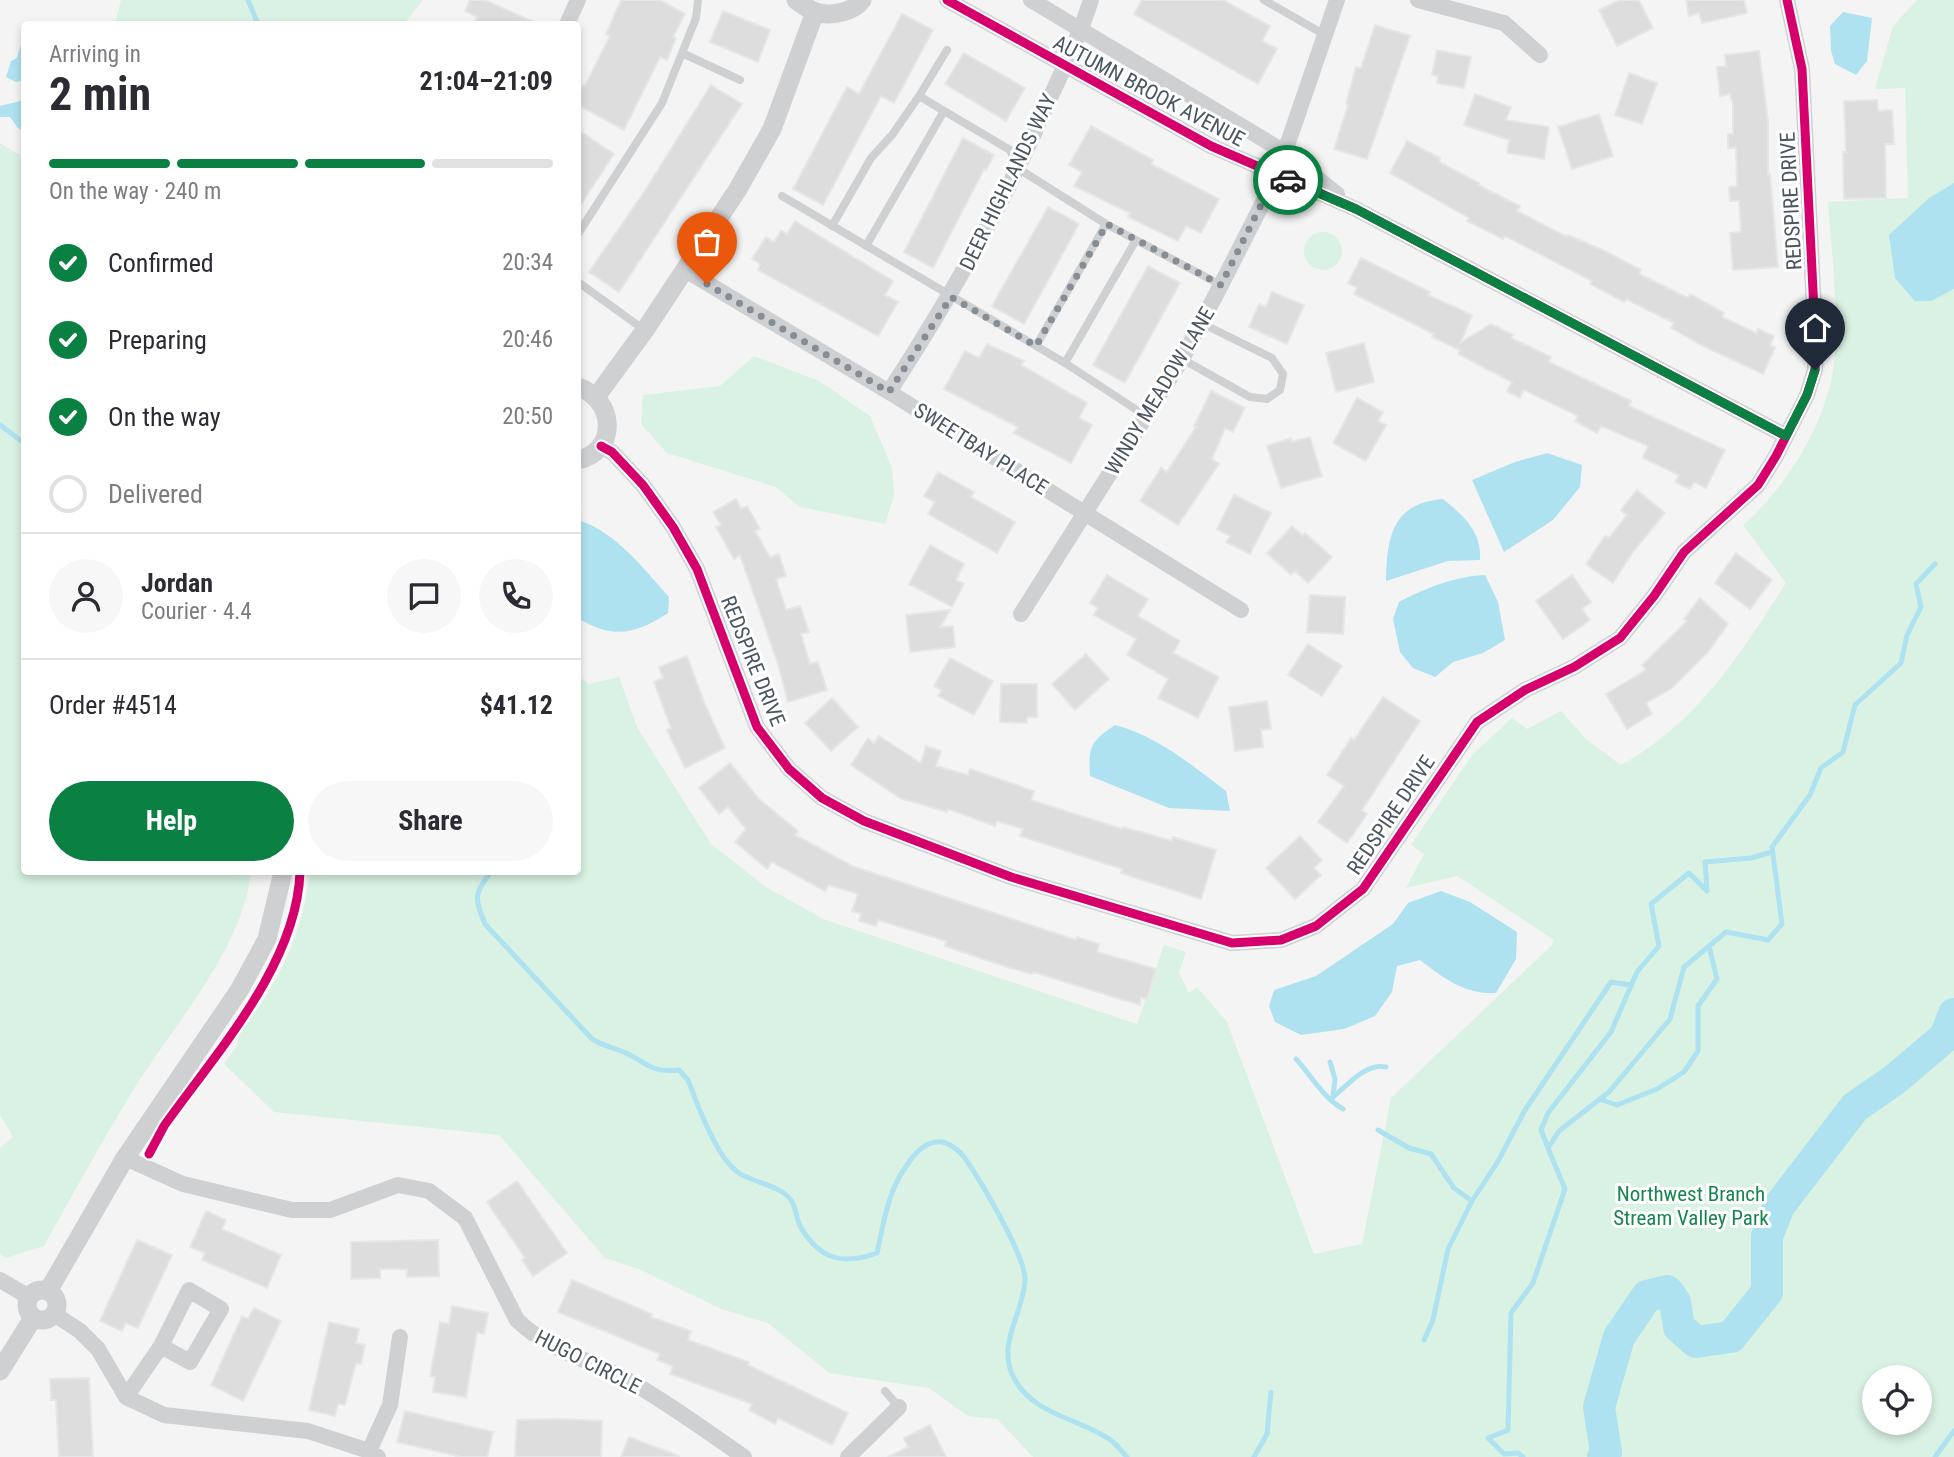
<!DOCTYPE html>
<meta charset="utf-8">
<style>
:root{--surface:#fff;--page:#f7f7f7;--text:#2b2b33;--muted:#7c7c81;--line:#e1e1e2;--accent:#0b8043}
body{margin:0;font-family:"Roboto Condensed",sans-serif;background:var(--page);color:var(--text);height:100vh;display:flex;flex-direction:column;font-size:26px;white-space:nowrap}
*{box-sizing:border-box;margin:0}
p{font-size:23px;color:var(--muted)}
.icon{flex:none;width:38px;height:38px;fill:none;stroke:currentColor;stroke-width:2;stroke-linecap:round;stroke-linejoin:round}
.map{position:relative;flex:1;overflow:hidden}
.details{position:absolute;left:21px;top:21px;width:560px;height:854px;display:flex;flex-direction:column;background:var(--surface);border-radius:7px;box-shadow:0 4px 10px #0003}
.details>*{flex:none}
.fabs{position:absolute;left:1862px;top:1365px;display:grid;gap:14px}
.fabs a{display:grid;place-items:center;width:70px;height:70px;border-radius:50%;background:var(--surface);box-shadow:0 4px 10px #0003;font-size:35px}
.pin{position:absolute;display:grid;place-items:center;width:60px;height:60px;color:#fff;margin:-72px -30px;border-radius:50% 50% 50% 0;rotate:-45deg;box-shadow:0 0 7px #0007}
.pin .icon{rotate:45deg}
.courier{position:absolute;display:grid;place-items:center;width:70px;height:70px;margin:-35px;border:5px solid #0b8043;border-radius:50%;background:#fff;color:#222;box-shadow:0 2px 9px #0007}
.head em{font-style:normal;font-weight:700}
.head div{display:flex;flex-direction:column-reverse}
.head{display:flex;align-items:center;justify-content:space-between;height:119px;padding:0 28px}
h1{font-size:46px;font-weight:700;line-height:52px}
.bar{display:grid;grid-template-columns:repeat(4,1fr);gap:10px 7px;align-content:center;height:84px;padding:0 28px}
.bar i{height:9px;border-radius:5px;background:var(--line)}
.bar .current{background:var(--accent)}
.bar p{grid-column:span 4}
.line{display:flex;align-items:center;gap:18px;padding:0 28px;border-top:2px solid var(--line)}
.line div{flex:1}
.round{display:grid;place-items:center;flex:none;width:74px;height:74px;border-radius:37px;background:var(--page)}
ol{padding:0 28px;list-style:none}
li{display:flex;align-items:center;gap:21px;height:77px}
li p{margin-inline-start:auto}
li .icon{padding:7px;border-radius:50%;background:var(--accent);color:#fff;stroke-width:4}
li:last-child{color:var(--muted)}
li i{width:38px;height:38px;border:4px solid var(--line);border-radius:50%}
.button{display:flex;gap:14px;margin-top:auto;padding:14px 28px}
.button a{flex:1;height:80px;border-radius:42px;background:var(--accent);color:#fff;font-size:28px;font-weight:700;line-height:80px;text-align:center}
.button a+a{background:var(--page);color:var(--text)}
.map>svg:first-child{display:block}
.green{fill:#d9f2e3;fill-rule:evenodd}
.water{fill:#aee2f0}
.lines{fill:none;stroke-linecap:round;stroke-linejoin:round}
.stream{stroke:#aee2f0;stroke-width:5}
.river{stroke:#aee2f0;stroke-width:32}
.building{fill:#ddddde;stroke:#e5e6e7;stroke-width:2}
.service{stroke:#ced0d2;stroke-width:8}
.minor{stroke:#ced0d2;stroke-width:16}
.tertiary{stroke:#ced0d2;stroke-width:19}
.cycleway-casing{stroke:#fff;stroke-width:13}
.cycleway{stroke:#d6006c;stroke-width:9}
.done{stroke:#868d94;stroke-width:7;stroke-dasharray:0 12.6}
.route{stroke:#0b8043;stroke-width:9}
.labels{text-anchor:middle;stroke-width:6;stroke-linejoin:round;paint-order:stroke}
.street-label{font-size:21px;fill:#4a5661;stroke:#fff}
.park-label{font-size:21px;fill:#17864f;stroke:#fff}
</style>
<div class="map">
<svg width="1954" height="1457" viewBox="0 0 1954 1457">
<rect width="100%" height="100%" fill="#f4f4f4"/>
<path class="green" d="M121,0H423L404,24H115Z
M1917,0H1954V1457H1033L997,1419L968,1416L929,1388L829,1373L768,1323L721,1309L641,1270L605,1258L499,1135L274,1112L224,1064L239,1043L236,1038C278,983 301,941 310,872H578V676L589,684L619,677L638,729L711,844L766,887L823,919L1137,1024L1164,945L1186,952L1179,973L1189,993L1197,987L1227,1022L1314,1254L1362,1244L1391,1098L1552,945L1554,940L1457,876L1406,888L1424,854L1411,845L1472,755L1512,718L1527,729L1561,711L1587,740L1621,765C1698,723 1740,654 1786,583L1743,525C1786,488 1827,422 1834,364C1840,315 1831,252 1828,202L1908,198L1905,88L1875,89L1893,26ZM1874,1377H1920V1423H1874Z
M0,143L24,157V872H251C243,949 174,1024 134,1089C102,1141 73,1194 44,1246L6,1258L0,1254V1148L13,1137L0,1115Z
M1304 251a19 19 0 1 1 38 0a19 19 0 1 1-38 0Z
M754,356L819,381L870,416L892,468L894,496L885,524L800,507L776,487L667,453L641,424L643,395L720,386Z"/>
<path class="water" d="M1843,12L1872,18L1867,61L1856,75L1835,64L1831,51L1830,26Z
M24,34V80L16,82L6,77L11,61L17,58Z
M24,100V131L18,128L10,117H0V106Z
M1954,183V289L1931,301H1915L1895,278L1889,235L1929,198Z
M1547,453L1582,465L1580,487L1553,520L1504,552L1472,480L1515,462Z
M1443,499C1464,516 1482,532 1480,560L1448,561L1386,581C1387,537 1392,503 1443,499Z
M578,520C616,532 643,568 669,597L668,613C635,635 612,639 578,618Z
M1485,575L1498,602L1505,640L1483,653L1453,662L1435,677L1413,668L1400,652L1393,619L1399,602C1428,587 1452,577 1485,575Z
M1115,725C1157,736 1192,765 1226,791L1230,811L1169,808L1090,776C1088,747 1091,741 1115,725Z
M1441,891L1470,902L1517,932L1516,959L1496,993C1466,995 1443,978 1420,960L1397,966L1392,992L1375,1016L1344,1029L1301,1035L1275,1022L1269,1006L1274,990L1316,976L1393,924L1408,903Z"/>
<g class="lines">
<path class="stream" d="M248,0L258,24
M0,425L24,443
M491,872C474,894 474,897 485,924L592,1039C605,1047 616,1048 628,1054C650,1065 652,1073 679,1070L688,1080C698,1106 717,1159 739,1173C754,1183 780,1185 791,1200C796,1207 796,1218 800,1226C819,1259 842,1266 877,1253C883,1226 888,1191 905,1168C913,1155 925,1140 942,1142C949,1143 960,1151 964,1157C979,1178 1026,1257 1025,1280C1024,1311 998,1342 1012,1374C1031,1416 1079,1417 1112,1441C1117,1445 1122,1452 1127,1457
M1296,1059C1311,1075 1323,1098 1343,1109
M1330,1062L1335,1079L1333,1096
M1333,1097C1348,1085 1365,1063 1386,1067
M1599,1099L1617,1105L1657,1089L1684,1072L1698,1051V1006L1717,979L1709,946
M1378,1130L1409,1148L1431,1154L1454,1188L1472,1201
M1548,1148L1541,1130L1548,1113L1611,1032L1637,972L1659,946L1651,904L1689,873L1707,891L1705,862L1751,858L1772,852
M1424,1340L1433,1320L1448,1249L1472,1201L1497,1163L1525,1110L1611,982L1631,985
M1254,1457L1267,1434L1271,1392
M1523,1457L1518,1453L1504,1454L1488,1438L1508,1430L1511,1313L1533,1283L1565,1189L1548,1148L1559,1131L1609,1092L1670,1019L1684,967L1726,932L1768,940L1782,924L1772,847L1810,795L1821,768L1843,752L1855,705L1901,663L1907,635L1921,607L1916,584L1935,564
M1935,1457L1954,1431"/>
<path class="river" d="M1603,1457L1606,1452L1599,1407L1619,1337L1647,1296L1667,1291L1675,1302L1679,1327L1696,1342L1731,1337L1767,1292V1236L1779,1206L1855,1107L1894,1080L1945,1037L1954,1014"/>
</g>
<path class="building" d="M470,0H485L538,24H474L477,17L465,11Z
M621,0H660L685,14L673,37L676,38L667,60L660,57L624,130L578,105V95L583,85L585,86L610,36L606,34Z
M1142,0H1223L1270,26L1262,41L1277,49L1258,84L1134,14Z
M1620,0H1639L1653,28L1617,46L1599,10Z
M1686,0H1744L1747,13L1702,23L1699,13L1689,16Z
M723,11L770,30L758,62L710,42Z
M902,14L933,30L894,103L881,96L823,205L793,189L847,87L859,94Z
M1375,25L1410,36L1367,159L1334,149L1348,105L1346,104L1356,67L1361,68Z
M1437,50L1471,57L1464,88L1437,83L1438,76L1432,75Z
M1759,51L1768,121V174H1770L1778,267L1733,270L1730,233L1741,232L1739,201H1730L1729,187L1737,186L1736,148H1728V134H1733V104L1730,94L1720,96L1717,67L1726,66L1725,55Z
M964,53L1025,88L1006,121L945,84Z
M1629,73L1657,83L1642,124L1615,115Z
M711,85L742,104L619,292L589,272L644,192Z
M1475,94L1511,107L1506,120L1549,127L1544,159L1507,153L1509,140L1464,125Z
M1877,100L1878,111L1892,110L1894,144H1885L1886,198L1844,199L1843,152H1846L1844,101Z
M1599,114L1613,156L1572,169L1558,127Z
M1091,126L1153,160L1151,164L1219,199L1201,233L1186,226L1178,241L1128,217L1130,213L1074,186L1082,172L1069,165Z
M578,130L614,154L578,209Z
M963,138L994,155L986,170L984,169L933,268L904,252Z
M1407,141L1440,158L1439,162L1479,183L1478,185L1520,206L1517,211L1567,237L1568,235L1607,252L1641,270L1639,274L1688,298L1690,294L1724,313L1722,317L1756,333L1758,329L1774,336L1770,345L1775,348L1763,374L1705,347L1671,328L1674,323L1626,299L1624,302L1590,284L1592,281L1505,236L1503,239L1467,221L1469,218L1390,173Z
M1048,207L1079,224L1024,324L992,306Z
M795,221L893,281L885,295L898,302L878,336L758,270L760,264L752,259L766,237L774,242L781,231L787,234Z
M1361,258L1430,292L1428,295L1472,315L1461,342L1491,324L1513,335L1511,338L1551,357L1549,362L1631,401L1629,406L1725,450L1706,488L1694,482L1690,489L1675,482L1679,475L1643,458L1648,446L1601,426L1597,433L1575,421L1578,416L1524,390L1520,398L1507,391L1512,382L1458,354L1460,350L1432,337L1434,334L1354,294L1357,288L1348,283Z
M1148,266L1180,283L1125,383L1093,365Z
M1272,292L1304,305L1287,344L1249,327L1259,304L1266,307Z
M1364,343L1374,382L1336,392L1326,353Z
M987,344L1024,361L1021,365L1087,403L1079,418L1092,425L1071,463L1014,433L1018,427L944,389L965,351L979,358Z
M1211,391L1245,408L1233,432L1225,428L1212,459L1219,464L1178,525L1140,501L1161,468L1167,472L1196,427L1194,426Z
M1357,398L1383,412L1378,421L1386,425L1366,461L1333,443Z
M1310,437L1322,476L1281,488L1267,446L1291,438L1292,442Z
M938,472L974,492L971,497L1015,522L997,553L928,514L935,502L924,496Z
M1637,490L1665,513L1632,553L1613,583L1586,564L1605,536L1609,538L1627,515L1621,510Z
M1234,495L1271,513L1250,554L1226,542L1230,536L1217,529Z
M736,499L741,509L747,506L760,529L755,531L770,557L779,554L786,576L776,579L786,610L800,606L809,632L801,634L810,664L818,662L827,690L788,702L777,661L740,555L734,559L716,527L721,525L713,512Z
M1292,526L1303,536L1305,533L1332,557L1308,583L1295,571L1291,575L1267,553Z
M930,545L964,564L956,580L964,584L952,607L909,584Z
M1736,553L1772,580L1750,609L1715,583Z
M1107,575L1148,599L1138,616L1180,641L1173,653L1219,677L1198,718L1158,698L1168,679L1127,655L1136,639L1094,615L1098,608L1090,603Z
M1572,575L1591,602L1582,609L1590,620L1563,639L1536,601Z
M1310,595L1345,597L1343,634L1307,632Z
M1700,598L1728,624L1708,652L1672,688L1646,703L1652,714L1627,729L1606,694L1646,670L1642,665L1687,621L1684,619Z
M950,610L940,627L953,626L955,647L910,652L906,615Z
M1308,644L1342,666L1322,696L1288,675Z
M1086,654L1109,679L1075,710L1052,684Z
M687,656L706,707L725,748L685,768L667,730L671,728L654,682L663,678L659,667Z
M950,658L993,681L974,715L938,696L942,690L934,686Z
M1001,684H1037V717H1027V723L1000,722Z
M1383,697L1420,721L1362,810L1367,814L1347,843L1318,822L1344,786L1327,775L1351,738L1354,740Z
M832,698L858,727L831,751L805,723Z
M1267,701L1271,729L1261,730L1263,747L1235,751L1229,707Z
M879,736L921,763L926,746L941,751L936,766L968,775L970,769L1034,791L1031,800L1122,829L1123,827L1172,841L1173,837L1216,850L1201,899L1121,873L1122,869L1020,836L1023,829L997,821L995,826L948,809L947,812L900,798L851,765L868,738L874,744Z
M730,763L759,799L798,831L795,835L852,866L1076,940L1077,937L1099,944L1097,952L1156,969L1147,999L1141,998L1140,1005L1033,972L1032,974L1004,966L945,946L946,941L878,920L876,926L859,921L861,914L852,911L858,894L829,885L825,891L772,862L767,869L735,842L746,829L728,807L719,814L699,788Z
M1300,836L1322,860L1314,868L1321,875L1295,899L1266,868Z
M517,1181L567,1253L533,1276L522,1260L525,1258L487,1202Z
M206,1211L226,1220L222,1229L281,1255L267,1288L202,1260L205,1253L190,1247Z
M137,1240L172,1255L138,1328L126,1323L122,1331L100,1321Z
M438,1240L439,1276L407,1277V1269H380V1278L351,1279V1242Z
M572,1280L652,1314L651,1317L691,1331L688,1340L749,1362L748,1365L848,1413L832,1445L778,1418L775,1424L749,1410L752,1404L670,1374L673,1366L657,1360L660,1354L558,1312Z
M452,1306L488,1313L484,1334L477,1332L466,1397L433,1392L435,1377L430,1376L440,1322L449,1324Z
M254,1308L281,1321L243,1401L211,1385L242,1316L248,1319Z
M329,1322L359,1329L356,1343L365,1345L361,1364L356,1363L345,1405L338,1404L335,1416L309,1410Z
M89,1378L93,1457H59L56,1400H51L50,1379Z
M405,1411L493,1432L487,1457H461L397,1442Z
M558,1419L602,1421L601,1457H515L517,1420Z
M930,1425L946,1457H888L908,1447L904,1438Z
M629,1437L679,1456V1457H621Z"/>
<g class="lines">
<path class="service" d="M1264,0L1325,35
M682,53L740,80
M919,96L947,50
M782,196L1065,363L1146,416
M832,226L871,158L892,135L919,96L1010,150L1019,169L1106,224L1221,285
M578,234L662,103L696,18L698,0
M866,246L944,111
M578,282L643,329
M1036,346L1106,224
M1182,359L1250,397L1267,399L1280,390L1283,374L1272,358L1201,323
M1065,363L1136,240
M885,1391L899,1407"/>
<path class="minor" d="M947,0L1211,146L1356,209L1786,436
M1031,0L1283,151L1337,194
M1418,0L1504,23L1540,55
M567,24L578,0
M685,270L889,392L1241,610
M889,392C951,296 1004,204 1050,98C1065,66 1080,34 1091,0
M601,446L612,452L643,485L673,527L697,569L757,727L789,769L822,798L864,821L1011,877L1232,943L1281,940L1316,926L1363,889L1477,722L1525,690L1574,667L1620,638L1654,596L1684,552L1758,485L1776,456L1807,395L1815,370L1816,351L1802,69L1787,0
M1021,614L1182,359L1221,285L1277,175L1337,0
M125,1158L183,1184L292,1210H330L398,1185L429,1191L465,1218L517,1320C549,1351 588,1359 626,1379C667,1402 705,1430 744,1457
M0,1280L29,1297
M54,1314L80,1331L98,1349L126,1397L164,1415L308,1431L369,1451L378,1457
M126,1397L161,1346L189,1290L221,1309L190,1362L161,1346
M369,1451L390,1405L400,1337
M848,1457L899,1407"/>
<path class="tertiary" d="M796,0C802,4 809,10 816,12C830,17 854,12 862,0
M578,387C615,399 619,451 578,460
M596,397L645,330L738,189L772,129L815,12
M27 1305a15 15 0 1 1 30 0a15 15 0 1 1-30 0Z
M48,1291L125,1158L240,989L267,939L283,872
M0,1371L33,1318"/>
<g class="cycleway-casing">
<path id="cycleway" d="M947,0L1211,146L1356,209L1786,436
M601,446L612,452L643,485L673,527L697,569L757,727L789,769L822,798L864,821L1011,877L1232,943L1281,940L1316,926L1363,889L1477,722L1525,690L1574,667L1620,638L1654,596L1684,552L1758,485L1776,456L1807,395L1815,370L1816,351L1802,69L1787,0
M149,1154L164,1126C216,1053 297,964 300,872"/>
</g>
<use href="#cycleway" class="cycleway"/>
</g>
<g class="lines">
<path class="done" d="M707,284L889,392L951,297L1036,346L1107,224L1221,285L1276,175L1288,180"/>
<path class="route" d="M1288,180L1356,209L1786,436L1807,395L1815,370"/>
</g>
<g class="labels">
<g class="street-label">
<text transform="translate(1149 91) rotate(28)" y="7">AUTUMN BROOK AVENUE</text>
<text transform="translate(1008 182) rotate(-64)" y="7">DEER HIGHLANDS WAY</text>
<text transform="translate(1791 201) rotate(-93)" y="7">REDSPIRE DRIVE</text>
<text transform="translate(1160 391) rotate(-59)" y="7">WINDY MEADOW LANE</text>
<text transform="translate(981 449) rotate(32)" y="7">SWEETBAY PLACE</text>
<text transform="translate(753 661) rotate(68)" y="7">REDSPIRE DRIVE</text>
<text transform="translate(1391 815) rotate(-56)" y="7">REDSPIRE DRIVE</text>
<text transform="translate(588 1362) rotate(27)" y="7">HUGO CIRCLE</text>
</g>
<g class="park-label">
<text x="1691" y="1201">Northwest Branch<tspan x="1691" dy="24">Stream Valley Park</tspan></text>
</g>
</g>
</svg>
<div class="fabs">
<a><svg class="icon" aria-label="locate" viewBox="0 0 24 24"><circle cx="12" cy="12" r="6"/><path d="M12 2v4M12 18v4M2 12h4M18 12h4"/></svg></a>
</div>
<div class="pin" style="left:707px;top:284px;background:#ea580c"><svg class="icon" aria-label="bag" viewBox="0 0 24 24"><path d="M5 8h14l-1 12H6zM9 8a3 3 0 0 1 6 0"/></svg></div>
<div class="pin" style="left:1815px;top:370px;background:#1f2937"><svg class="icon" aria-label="home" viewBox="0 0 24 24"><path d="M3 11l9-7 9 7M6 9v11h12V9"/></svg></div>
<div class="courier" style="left:1288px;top:180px"><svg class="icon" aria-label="car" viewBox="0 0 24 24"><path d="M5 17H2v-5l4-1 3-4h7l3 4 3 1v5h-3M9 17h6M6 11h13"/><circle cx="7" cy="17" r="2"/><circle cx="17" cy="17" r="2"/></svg></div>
<section class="details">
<div class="head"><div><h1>2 min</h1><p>Arriving in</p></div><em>21:04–21:09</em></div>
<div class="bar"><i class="current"></i><i class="current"></i><i class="current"></i><i></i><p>On the way · 240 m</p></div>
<ol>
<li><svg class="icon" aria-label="check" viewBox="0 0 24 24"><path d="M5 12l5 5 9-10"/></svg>Confirmed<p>20:34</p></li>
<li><svg class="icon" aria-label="check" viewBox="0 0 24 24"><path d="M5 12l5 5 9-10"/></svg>Preparing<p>20:46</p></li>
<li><svg class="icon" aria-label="check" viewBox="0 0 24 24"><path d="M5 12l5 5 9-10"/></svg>On the way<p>20:50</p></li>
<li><i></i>Delivered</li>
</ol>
<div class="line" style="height:126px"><a class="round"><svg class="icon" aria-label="person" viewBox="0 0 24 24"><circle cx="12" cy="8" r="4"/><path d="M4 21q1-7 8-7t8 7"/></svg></a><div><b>Jordan</b><p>Courier · 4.4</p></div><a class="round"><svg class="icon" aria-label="chat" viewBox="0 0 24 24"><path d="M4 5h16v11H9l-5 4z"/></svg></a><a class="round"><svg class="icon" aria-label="phone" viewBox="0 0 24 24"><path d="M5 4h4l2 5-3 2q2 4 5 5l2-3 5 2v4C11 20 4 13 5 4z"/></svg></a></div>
<div class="line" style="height:91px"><div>Order #4514</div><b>$41.12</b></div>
<div class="button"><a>Help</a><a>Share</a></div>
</section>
</div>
